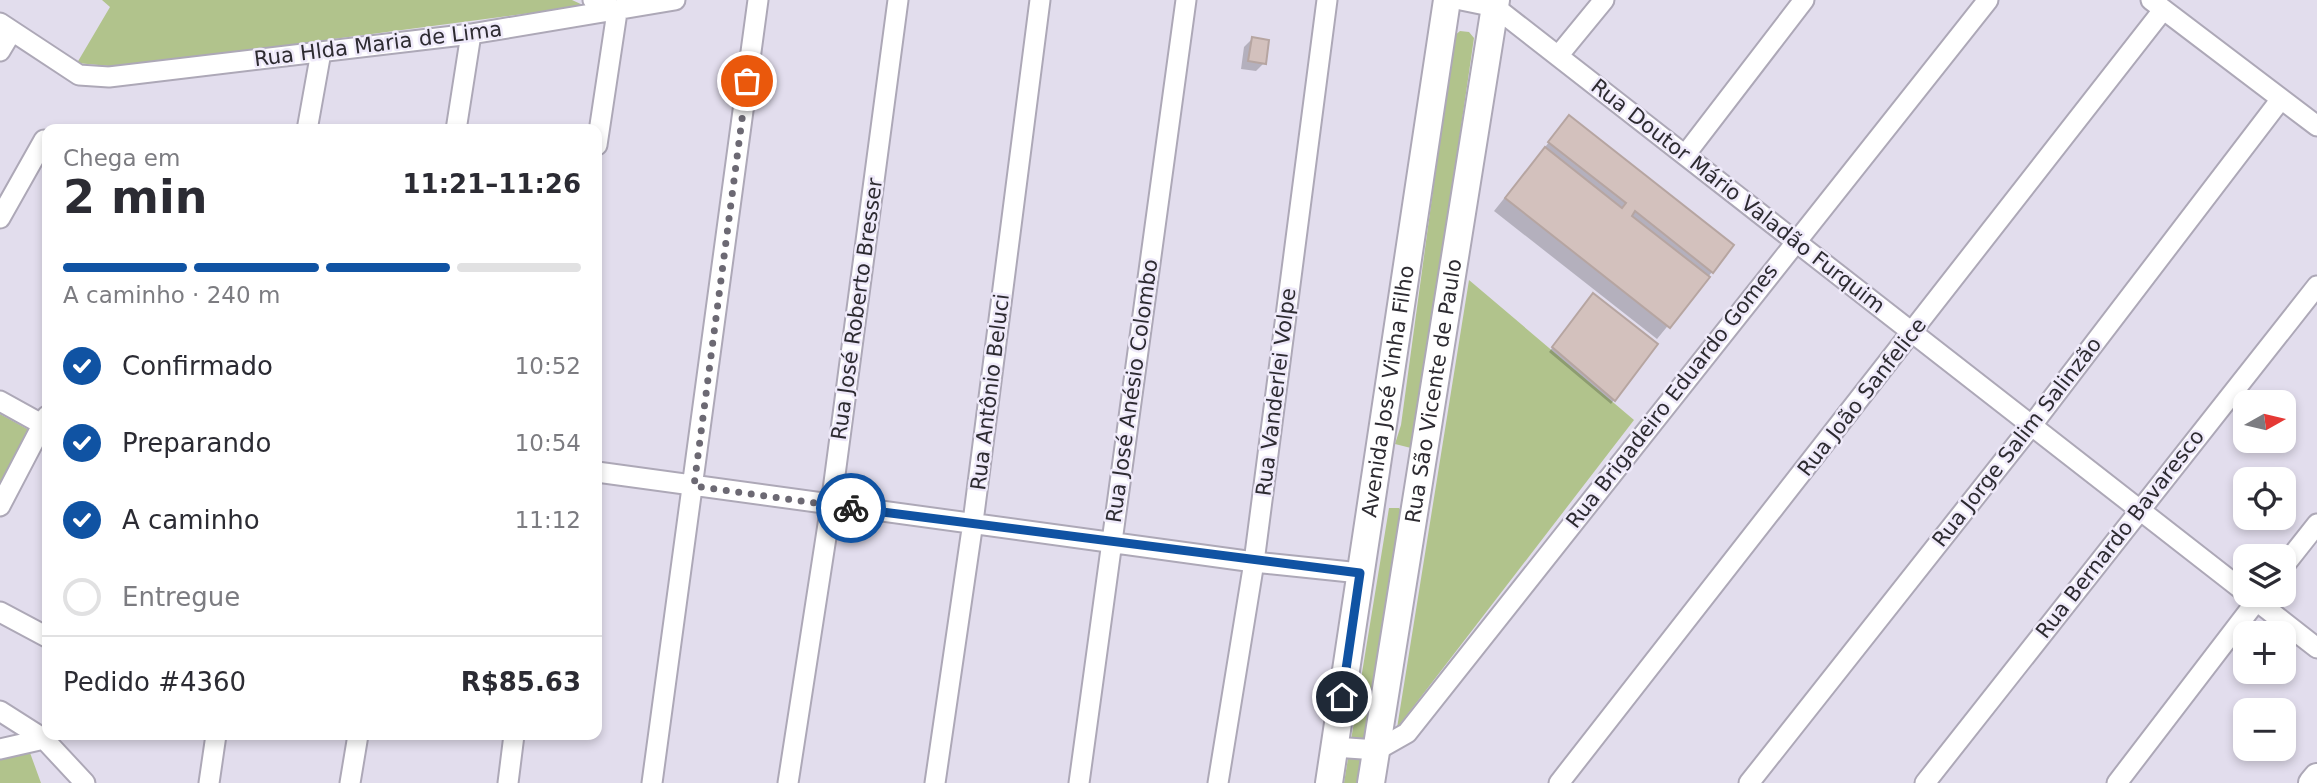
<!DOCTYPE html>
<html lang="pt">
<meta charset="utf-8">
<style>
:root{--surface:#fff;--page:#f2f2f3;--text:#2b2b33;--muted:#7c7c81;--line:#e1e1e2;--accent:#1053a3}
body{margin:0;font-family:"DejaVu Sans",sans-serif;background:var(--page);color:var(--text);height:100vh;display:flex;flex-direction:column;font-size:26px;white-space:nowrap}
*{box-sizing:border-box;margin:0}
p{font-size:23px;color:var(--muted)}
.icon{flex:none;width:38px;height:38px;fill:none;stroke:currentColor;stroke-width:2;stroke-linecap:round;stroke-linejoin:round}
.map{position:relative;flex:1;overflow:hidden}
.drawer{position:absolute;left:42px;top:124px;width:560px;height:616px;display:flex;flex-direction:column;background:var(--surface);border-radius:14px;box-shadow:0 4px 10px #0003}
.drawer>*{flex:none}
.needle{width:46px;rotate:82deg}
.fabs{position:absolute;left:2233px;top:390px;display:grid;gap:14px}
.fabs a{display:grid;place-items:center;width:63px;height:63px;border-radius:14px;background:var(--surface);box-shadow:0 4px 10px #0003;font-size:35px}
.pin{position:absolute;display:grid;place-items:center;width:60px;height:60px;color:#fff;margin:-30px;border:4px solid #fff;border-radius:50%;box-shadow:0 2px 7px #0007}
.courier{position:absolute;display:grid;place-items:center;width:70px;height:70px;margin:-35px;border:5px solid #1053a3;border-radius:50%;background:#fff;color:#222;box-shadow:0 2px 9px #0007}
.headline em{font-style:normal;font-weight:600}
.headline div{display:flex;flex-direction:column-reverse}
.headline{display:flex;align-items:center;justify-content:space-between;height:119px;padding:0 21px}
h1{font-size:46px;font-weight:600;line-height:52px}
.bar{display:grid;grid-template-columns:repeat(4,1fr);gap:10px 7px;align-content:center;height:84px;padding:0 21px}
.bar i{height:9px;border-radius:5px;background:var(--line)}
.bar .on{background:var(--accent)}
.bar p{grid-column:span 4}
.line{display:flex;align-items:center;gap:18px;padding:0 21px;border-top:2px solid var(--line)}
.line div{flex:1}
ol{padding:0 21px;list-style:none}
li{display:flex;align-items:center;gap:21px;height:77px}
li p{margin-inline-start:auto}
li .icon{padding:7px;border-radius:50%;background:var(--accent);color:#fff;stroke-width:4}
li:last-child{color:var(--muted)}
li i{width:38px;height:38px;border:4px solid var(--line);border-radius:50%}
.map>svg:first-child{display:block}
.green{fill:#b1c38c}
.shadow{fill:#0003}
.building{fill:#d3c1bd;stroke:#b6a5a1;stroke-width:2}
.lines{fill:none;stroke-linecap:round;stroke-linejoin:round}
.street-casing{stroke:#ada8b7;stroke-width:23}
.secondary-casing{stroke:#ada8b7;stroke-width:30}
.street{stroke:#fff;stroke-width:19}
.secondary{stroke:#fff;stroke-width:26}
.done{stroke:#6c6973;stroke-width:7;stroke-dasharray:0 12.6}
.route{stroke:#1053a3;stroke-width:9}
.labels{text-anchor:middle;stroke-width:5;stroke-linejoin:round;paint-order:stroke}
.street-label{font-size:21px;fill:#2d2b31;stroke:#efeafa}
</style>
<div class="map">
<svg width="2317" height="783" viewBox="0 0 2317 783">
<rect width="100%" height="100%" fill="#e2dded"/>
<path class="green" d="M102,0H572L585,6L120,67L77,63L110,7Z
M1460,31L1469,32L1474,38L1415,443L1411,448L1395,444L1401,425L1454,36Z
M1469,280L1634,420L1397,728Z
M0,414L31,431L0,491Z
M1389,508H1399L1404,514L1360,783H1344Z
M29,750L41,783H0V760Z"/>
<path class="shadow" d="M1252,39L1264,63L1256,71L1241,69L1244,47Z
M1569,117L1712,272L1657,339L1494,211Z
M1590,298L1655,344L1611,404L1549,352Z"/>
<path class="building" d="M1252,37L1269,40L1266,64L1248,61Z
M1569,115L1734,245L1713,273L1635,211L1632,216L1710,277L1670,328L1505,198L1545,147L1622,208L1626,203L1548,142Z
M1593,293L1658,344L1615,401L1552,347Z"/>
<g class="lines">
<g class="street-casing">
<path id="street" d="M593,0L617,12L597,145
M1461,0L1495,7L2245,592
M2151,0L2317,126
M0,23L79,75L109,77L471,34L675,0
M0,51L12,31
M1558,56L1604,0
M307,130L321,52
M456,130L471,34
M1685,155L1804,0
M0,218L44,140L47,142
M0,401L47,427
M597,472L1254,562L1360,573
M0,506L47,416
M2284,566L2317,524
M2249,595L2317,648
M0,612L47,637
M0,711L44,739L85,783
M1334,747L1377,750L1407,733L1988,0
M0,749L44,739L47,735
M209,783L216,735
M350,783L358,735
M508,783L514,735
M652,783L758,0
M788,783L831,505L898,0
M935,783L973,522L1040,0
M1079,783L1186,0
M1218,783L1254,562L1327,0
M1559,783L2163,10
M1749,783L2032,425L2281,99
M1925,783L2317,286
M2117,783L2261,595"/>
</g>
<g class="secondary-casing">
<g id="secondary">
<path id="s1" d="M1329,783L1447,0"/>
<path id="s2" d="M1371,783L1496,0"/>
<path d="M2312,783L2317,777"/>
</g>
</g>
<use href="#street" class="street"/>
<use href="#secondary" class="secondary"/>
</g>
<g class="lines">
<path class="done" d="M747,81L694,486L851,508"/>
<path class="route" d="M851,508L1360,573L1342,697"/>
</g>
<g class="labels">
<g class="street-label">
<text transform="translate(378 44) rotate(-7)" y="7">Rua Hlda Maria de Lima</text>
<text transform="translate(1738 196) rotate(38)" y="7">Rua Doutor Mário Valadão Furquim</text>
<text transform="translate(857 309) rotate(-82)" y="7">Rua José Roberto Bresser</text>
<text transform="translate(1132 391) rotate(-82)" y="7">Rua José Anésio Colombo</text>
<text dy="7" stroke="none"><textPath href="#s2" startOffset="397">Rua São Vicente de Paulo</textPath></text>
<text transform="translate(990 392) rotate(-83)" y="7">Rua Antônio Beluci</text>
<text transform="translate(1276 392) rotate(-83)" y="7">Rua Vanderlei Volpe</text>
<text dy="7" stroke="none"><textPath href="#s1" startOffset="396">Avenida José Vinha Filho</textPath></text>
<text transform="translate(1672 396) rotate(-52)" y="7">Rua Brigadeiro Eduardo Gomes</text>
<text transform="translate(1862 397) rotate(-52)" y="7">Rua João Sanfelice</text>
<text transform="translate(2017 442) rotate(-52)" y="7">Rua Jorge Salim Salinzão</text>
<text transform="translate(2120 534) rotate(-52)" y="7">Rua Bernardo Bavaresco</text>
</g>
</g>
</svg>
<div class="fabs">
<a><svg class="needle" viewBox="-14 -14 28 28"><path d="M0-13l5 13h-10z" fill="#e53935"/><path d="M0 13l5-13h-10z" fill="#7c7c81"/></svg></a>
<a><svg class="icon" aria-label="locate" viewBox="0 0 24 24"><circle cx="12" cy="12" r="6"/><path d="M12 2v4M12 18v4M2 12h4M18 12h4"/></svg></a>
<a><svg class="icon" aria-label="layers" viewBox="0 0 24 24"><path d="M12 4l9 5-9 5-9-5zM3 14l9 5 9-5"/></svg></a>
<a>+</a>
<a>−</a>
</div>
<div class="pin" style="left:747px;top:81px;background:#ea580c"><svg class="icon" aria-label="bag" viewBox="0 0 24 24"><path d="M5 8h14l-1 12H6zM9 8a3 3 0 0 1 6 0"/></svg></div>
<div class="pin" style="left:1342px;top:697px;background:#1f2937"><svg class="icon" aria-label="home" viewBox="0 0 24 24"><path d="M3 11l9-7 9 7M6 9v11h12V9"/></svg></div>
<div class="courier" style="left:851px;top:508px"><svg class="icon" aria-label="bike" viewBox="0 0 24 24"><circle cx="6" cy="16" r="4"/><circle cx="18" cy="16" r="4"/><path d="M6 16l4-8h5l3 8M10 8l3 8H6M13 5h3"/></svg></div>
<section class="drawer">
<div class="headline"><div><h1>2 min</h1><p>Chega em</p></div><em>11:21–11:26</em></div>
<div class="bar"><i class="on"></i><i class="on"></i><i class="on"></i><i></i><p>A caminho · 240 m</p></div>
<ol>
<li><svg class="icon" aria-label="check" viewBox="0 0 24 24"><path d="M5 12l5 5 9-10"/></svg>Confirmado<p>10:52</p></li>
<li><svg class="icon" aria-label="check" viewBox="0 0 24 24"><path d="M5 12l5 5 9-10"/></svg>Preparando<p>10:54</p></li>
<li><svg class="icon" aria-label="check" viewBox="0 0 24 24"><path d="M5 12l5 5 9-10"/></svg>A caminho<p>11:12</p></li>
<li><i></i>Entregue</li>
</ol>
<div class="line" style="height:91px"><div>Pedido #4360</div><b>R$85.63</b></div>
</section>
</div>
